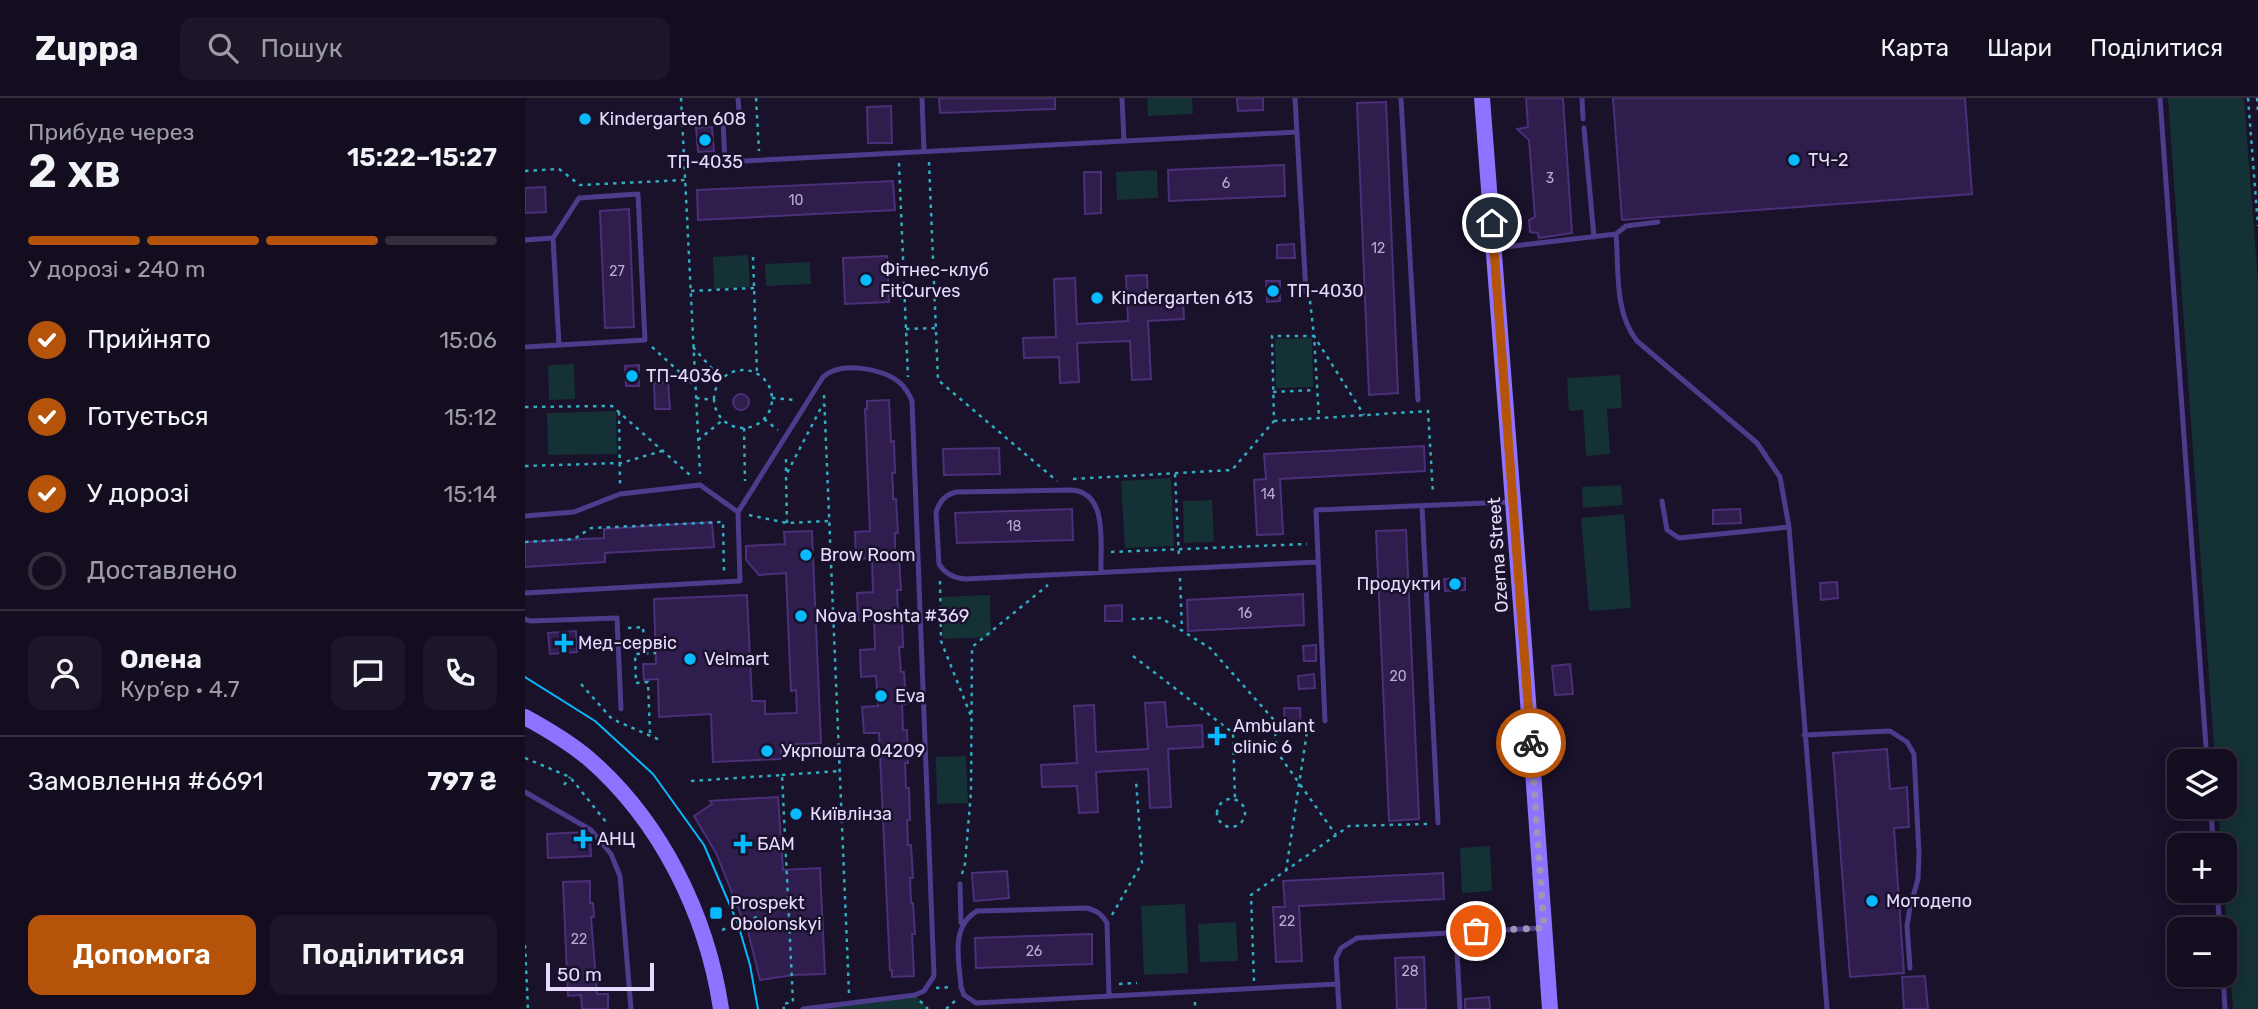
<!DOCTYPE html>
<html lang="uk">
<meta charset="utf-8">
<style>
:root{--surface:#140d20;--page:#1d1629;--text:#f1f3f6;--muted:#9d9ca5;--line:#332d3e;--accent:#b45309}
body{margin:0;font-family:Rubik,sans-serif;background:var(--page);color:var(--text);height:100vh;display:flex;flex-direction:column;font-size:26px;white-space:nowrap}
*{box-sizing:border-box;margin:0}
p{font-size:23px;color:var(--muted)}
.icon{flex:none;width:38px;height:38px;fill:none;stroke:currentColor;stroke-width:2;stroke-linecap:round;stroke-linejoin:round}
.map{position:relative;flex:1;overflow:hidden}
.details{display:flex;flex-direction:column;background:var(--surface);width:525px}
.details>*{flex:none}
.controls{position:absolute;left:1642px;top:651px;display:grid;gap:14px}
.controls a{display:grid;place-items:center;width:70px;height:70px;border-radius:14px;background:var(--surface);box-shadow:0 4px 18px #0003,0 0 0 2px var(--line);font-size:35px}
.scale{position:absolute;left:21px;bottom:18px;width:108px;box-sizing:border-box;padding-left:7px;border:4px solid #e6dbff;border-top:0;font-size:19px;line-height:24px;white-space:nowrap;color:#e6dbff;-webkit-text-stroke:5px #1a112b;paint-order:stroke}
.pin{position:absolute;display:grid;place-items:center;width:60px;height:60px;color:#fff;margin:-30px;border:4px solid #fff;border-radius:50%;box-shadow:0 2px 7px #0007}
.courier{position:absolute;display:grid;place-items:center;width:70px;height:70px;margin:-35px;border:5px solid #b45309;border-radius:50%;background:#fff;color:#222;box-shadow:0 2px 9px #0007}
.overview em{font-style:normal;font-weight:600}
.overview div{display:flex;flex-direction:column-reverse}
.overview{display:flex;align-items:center;justify-content:space-between;height:119px;padding:0 28px}
h1{font-size:46px;font-weight:600;line-height:52px}
.bar{display:grid;grid-template-columns:repeat(4,1fr);gap:10px 7px;align-content:center;height:84px;padding:0 28px}
.bar i{height:9px;border-radius:5px;background:var(--line)}
.bar .current{background:var(--accent)}
.bar p{grid-column:span 4}
.line{display:flex;align-items:center;gap:18px;padding:0 28px;border-top:2px solid var(--line)}
.line div{flex:1}
.round{display:grid;place-items:center;flex:none;width:74px;height:74px;border-radius:14px;background:var(--page)}
ol{padding:0 28px;list-style:none}
li{display:flex;align-items:center;gap:21px;height:77px}
li p{margin-inline-start:auto}
li .icon{padding:7px;border-radius:50%;background:var(--accent);color:#fff;stroke-width:4}
li:last-child{color:var(--muted)}
li i{width:38px;height:38px;border:4px solid var(--line);border-radius:50%}
.action{display:flex;gap:14px;margin-top:auto;padding:14px 28px}
.action a{flex:1;height:80px;border-radius:14px;background:var(--accent);color:#fff;font-size:28px;font-weight:600;line-height:80px;text-align:center}
.action a+a{background:var(--page);color:var(--text)}
header{display:flex;align-items:center;gap:42px;box-sizing:border-box;height:98px;padding:0 35px;background:var(--surface);border-bottom:2px solid var(--line)}
header strong{font-size:33px}
nav{display:flex;gap:38px;margin-inline-start:auto;font-size:24px}
.search{width:490px;height:63px;background:var(--page);display:flex;align-items:center;gap:18px;box-sizing:border-box;padding:0 24px;border-radius:14px;color:var(--muted);font-size:26px}
main{display:flex;flex:1;min-height:0}
.map>svg:first-child{display:block}
.green{fill:#143136}
.building{fill:#2f1d4d;stroke:#4b2f79;stroke-width:2}
.lines{fill:none;stroke-linecap:round;stroke-linejoin:round}
.path{stroke:#30aebf;stroke-width:2.5;stroke-dasharray:3.5 5;stroke-linecap:butt}
.lane{stroke:#4d3c8b;stroke-width:5}
.secondary{stroke:#8f72ff;stroke-width:16}
.tram{stroke:#07baff;stroke-width:2}
.done{stroke:#9f94b5;stroke-width:7;stroke-dasharray:0 12.6}
.route{stroke:#b45309;stroke-width:9}
.poi-dot{fill:#07baff;stroke:#1a112b;stroke-width:2.5}
.labels{text-anchor:middle;stroke-width:5;stroke-linejoin:round;paint-order:stroke}
.number-label{font-size:14px;fill:#b8acd2}
.poi-label{font-size:18px;fill:#e6dbff;stroke:#1a112b;text-anchor:start}
.street-label{font-size:18px;fill:#e6dbff;stroke:#1a112b}
</style>
<header>
<strong>Zuppa</strong>
<div class="search"><svg class="icon" aria-label="search" viewBox="0 0 24 24"><circle cx="10" cy="10" r="6"/><path d="M15 15l6 6"/></svg>Пошук</div>
<nav><a>Карта</a><a>Шари</a><a>Поділитися</a></nav>
</header>
<main>
<section class="details">
<div class="overview"><div><h1>2 хв</h1><p>Прибуде через</p></div><em>15:22–15:27</em></div>
<div class="bar"><i class="current"></i><i class="current"></i><i class="current"></i><i></i><p>У дорозі · 240 m</p></div>
<ol>
<li><svg class="icon" aria-label="check" viewBox="0 0 24 24"><path d="M5 12l5 5 9-10"/></svg>Прийнято<p>15:06</p></li>
<li><svg class="icon" aria-label="check" viewBox="0 0 24 24"><path d="M5 12l5 5 9-10"/></svg>Готується<p>15:12</p></li>
<li><svg class="icon" aria-label="check" viewBox="0 0 24 24"><path d="M5 12l5 5 9-10"/></svg>У дорозі<p>15:14</p></li>
<li><i></i>Доставлено</li>
</ol>
<div class="line" style="height:126px"><a class="round"><svg class="icon" aria-label="person" viewBox="0 0 24 24"><circle cx="12" cy="8" r="4"/><path d="M4 21q1-7 8-7t8 7"/></svg></a><div><b>Олена</b><p>Кур’єр · 4.7</p></div><a class="round"><svg class="icon" aria-label="chat" viewBox="0 0 24 24"><path d="M4 5h16v11H9l-5 4z"/></svg></a><a class="round"><svg class="icon" aria-label="phone" viewBox="0 0 24 24"><path d="M5 4h4l2 5-3 2q2 4 5 5l2-3 5 2v4C11 20 4 13 5 4z"/></svg></a></div>
<div class="line" style="height:91px"><div>Замовлення #6691</div><b>797 ₴</b></div>
<div class="action"><a>Допомога</a><a>Поділитися</a></div>
</section>
<div class="map">
<svg width="1733" height="911" viewBox="0 0 1733 911">
<rect width="100%" height="100%" fill="#1a112b"/>
<path class="green" d="M622,0H667L668,16L623,18Z
M1643,0H1719L1733,184V911H1708L1699,790V747H1696L1693,709H1699V663H1690Z
M632,72L633,100L592,102L591,74Z
M223,157L225,189L189,191L188,159Z
M285,164L286,186L241,188L240,166Z
M787,240L788,289L751,290L750,241Z
M49,266L50,301L24,302L23,267Z
M1095,277L1097,310L1082,311L1085,356L1061,358L1058,312L1044,313L1042,280Z
M91,313L92,356L23,357L22,315Z
M646,380L649,448L600,450L596,383Z
M1096,387L1098,407L1058,410L1057,389Z
M687,402L689,444L659,445L658,403Z
M1099,416L1106,510L1064,513L1056,420Z
M465,497L466,539L418,541L416,499Z
M441,658L443,705L412,706L411,659Z
M965,748L967,793L937,795L935,750Z
M660,806L663,875L619,877L616,808Z
M711,824L713,863L675,864L673,826Z
M390,897L403,911H278Z"/>
<path class="building" d="M414,0H530V11L415,15Z
M712,0H738V12L713,13Z
M1001,0H1038L1047,135L1014,140L1013,135L1005,134L1004,122L1010,119L1004,42L992,31L1003,29Z
M1088,0H1440L1447,96L1097,122Z
M861,4L873,295L844,297L832,5Z
M366,8L367,45H343L342,9Z
M187,29L189,53L173,54L171,30Z
M759,67L760,98L644,103L643,72Z
M559,74H576V115L560,116Z
M368,83L370,112L173,122L172,92Z
M20,89L21,114L0,115V90Z
M104,111L109,229L80,230L75,113Z
M769,146L770,160H752V147Z
M362,158L364,204L320,206L318,160Z
M622,177L623,204L658,202L659,221L623,223L626,281L607,282L605,243L552,245L554,284L535,285L534,259L499,260L498,240L531,239L529,181L550,180L552,226L603,223L601,178Z
M741,183H755V203L742,204Z
M114,267V288H101L100,268Z
M143,284L145,311H130L129,285Z
M208 304a8 8 0 1 1 16 0a8 8 0 1 1-16 0Z
M364,302L366,344L369,343L370,375H367L368,389V401H371L373,435H370V449L371,460H374L376,492H372L373,518H377L378,549H374L376,574H379L381,606L377,607L378,632H382L383,665H380L381,690H384L385,722H382L383,747H386L388,780H385L386,805H388L390,836H387L389,878L367,879V872H365L354,635H339L337,609L353,608L351,578L336,579L335,552L350,551L349,521L333,522L332,495L348,494L347,460L331,461L330,434L345,433L340,311H342V303Z
M899,348L900,373L755,381L758,436L732,437L729,382L741,381L739,356Z
M474,350L475,376L419,377L418,351Z
M547,411L548,442L432,445L430,415Z
M1215,411L1216,425L1188,426V412Z
M187,424L189,449L80,455V464L0,469V444L79,440V431Z
M881,432L894,721L864,723L851,433Z
M287,433L296,645L256,647V661L188,664L186,616L134,619L133,581L119,582L118,566H131L129,501L222,497L227,603H240V616L272,615L271,592L266,593L261,475L234,477L221,462V448L260,446L259,434Z
M940,480V492L920,493L919,481Z
M1312,484L1313,500L1296,502L1295,485Z
M778,496L779,527L663,533L662,502Z
M597,507V523H580V508Z
M51,533L52,554L25,556L23,535Z
M791,547V563H779L778,548Z
M1045,566L1048,596L1030,597L1027,568Z
M789,576L790,590L774,591L773,578Z
M640,604L642,629L677,627L678,649L643,651L646,709L625,710L623,671L571,674L573,714L554,715L552,688L517,689L516,667L552,665L549,608L569,607L571,654L623,651L620,605Z
M759,610H775L776,631L760,632Z
M1362,651L1365,691L1382,689L1384,729L1369,730L1379,875L1325,879L1308,655Z
M253,699L258,772L295,770L300,876L268,877L235,882L220,821L218,822L191,755L169,718L187,706L185,703Z
M60,734L65,739L66,758L23,760L22,736Z
M482,773L484,800L449,803L447,775Z
M918,775L919,801L774,808L777,863L751,864L748,809H760L758,783Z
M65,783V805H68L69,819H66L72,896H83V911H57L56,897L43,898L38,784Z
M567,836V866L451,870L450,840Z
M899,859L901,911H872L870,860Z
M1400,878L1403,911H1379L1377,879Z
M964,899L965,911H940V901Z"/>
<g class="lines">
<path class="path" d="M156,0L175,376
M231,0L234,53
M1723,0L1733,128
M1732,0L1733,14
M404,64L413,282L532,383
M374,65L383,279
M0,73L34,71L55,87L160,82
M228,159L232,275
M166,193L229,190
M785,203L789,238L839,317
M381,231L411,230
M127,249L169,287
M168,249L196,281
M189 301a29 29 0 1 1 58 0a29 29 0 1 1-58 0Z
M748,294L790,292
M299,297L324,895
M171,300L189,302
M247,300L271,302
M0,309L87,308L165,377
M94,314L95,388
M239,321L253,332
M749,323L903,313L908,396
M219,330L220,383
M173,342L198,322
M0,368L96,365L137,353
M261,373V356
M650,376L654,460
M548,381L707,372L749,323L747,238H789L794,320
M224,417L262,425L303,423
M262,425L261,377L298,306
M0,444L49,441L66,430L198,424L199,475
M586,454L782,446
M655,480L657,533
M415,483L416,543L446,618
M607,521L636,520L685,550L749,622L752,654L811,737
M103,530L118,529L120,555
M608,558L708,635L710,701
M56,586L87,621L135,642
M125,635L123,584L111,585L110,556L131,555
M0,660L45,679L81,724
M257,677L315,673
M166,683L257,677L268,904L258,906L259,911
M39,687L45,679
M692 715a14 14 0 1 1 28 0a14 14 0 1 1-28 0Z
M761,773L783,627L790,626
M437,776L440,766L446,694L447,549L523,487
M587,817L617,765L611,682
M197,832L232,819
M0,847L3,911
M729,883L726,797L824,728L902,726
M594,886L612,885
M411,890L425,889
M395,903L403,911
M670,904V911
M421,911L430,903"/>
<path class="lane" d="M213,0L214,12
M397,0L399,53
M597,0L599,43
M770,0L781,194
M876,0L893,302
M1057,0L1058,21
M1635,0L1682,663
M198,24L200,64L772,34
M1059,30L1069,139
M1091,136C1094,172 1089,214 1112,243L1232,345L1255,379L1264,429L1302,911
M0,142L28,140
M972,150L1091,136L1101,128L1133,124
M0,249L120,242L113,96L54,100L28,140L34,247
M1137,403L1142,432L1154,440L1264,429
M897,408L913,725
M0,418L49,414L95,396L175,387L213,414
M576,474C575,447 584,394 546,392L431,394C420,397 415,403 411,414L414,466C420,476 428,480 440,481L793,464
M0,495L215,483L213,414L298,279C315,263 359,270 375,285C381,290 384,296 387,303L409,878L399,893L390,897L278,911
M0,521L5,523L92,520L96,611
M800,623L791,412L985,404
M1279,637L1365,633L1382,644L1389,656L1394,756L1393,781L1385,809L1382,828L1385,870
M0,694L66,732L86,756L95,778L106,911
M1686,709L1688,747
M435,786L436,825
M1692,793L1695,831
M931,834L935,911
M1698,877L1700,911
M584,897L582,825C577,816 572,813 562,810L452,813C425,829 434,862 436,889L439,897L451,905L813,886
M814,911L811,860L816,850L832,840L1016,830"/>
<path class="secondary" d="M957,0L999,547L1025,911
M0,619C22,631 44,644 63,660C136,723 182,817 196,911"/>
<path class="tram" d="M0,579L70,623L128,676L179,747L213,826L225,867L233,911"/>
</g>
<g class="lines">
<path class="done" d="M951,833L1019,830L1006,645"/>
<path class="route" d="M967,125L1006,645"/>
</g>
<g class="poi-dot">
<circle cx="60" cy="21" r="7"/>
<circle cx="180" cy="42" r="7"/>
<circle cx="1269" cy="62" r="7"/>
<circle cx="341" cy="182" r="7"/>
<circle cx="748" cy="193" r="7"/>
<circle cx="572" cy="200" r="7"/>
<circle cx="107" cy="278" r="7"/>
<circle cx="281" cy="457" r="7"/>
<circle cx="930" cy="486" r="7"/>
<circle cx="276" cy="518" r="7"/>
<path d="M35.5 534.5h7v7h7v7h-7v7h-7v-7h-7v-7h7z"/>
<circle cx="165" cy="561" r="7"/>
<circle cx="356" cy="598" r="7"/>
<path d="M688.5 627.5h7v7h7v7h-7v7h-7v-7h-7v-7h7z"/>
<circle cx="242" cy="653" r="7"/>
<circle cx="271" cy="716" r="7"/>
<path d="M54.5 730.5h7v7h7v7h-7v7h-7v-7h-7v-7h7z"/>
<path d="M214.5 735.5h7v7h7v7h-7v7h-7v-7h-7v-7h7z"/>
<circle cx="1347" cy="803" r="7"/>
<rect x="184" y="808" width="14" height="14" rx="3.5"/>
</g>
<g class="labels">
<g class="number-label">
<text x="1025" y="85">3</text>
<text x="701" y="90">6</text>
<text x="271" y="107">10</text>
<text x="853" y="155">12</text>
<text x="92" y="178">27</text>
<text x="743" y="401">14</text>
<text x="489" y="433">18</text>
<text x="720" y="520">16</text>
<text x="873" y="583">20</text>
<text x="762" y="828">22</text>
<text x="54" y="846">22</text>
<text x="509" y="858">26</text>
<text x="885" y="878">28</text>
</g>
<g class="poi-label">
<text x="74" y="27">Kindergarten 608</text>
<text x="1283" y="68">ТЧ-2</text>
<text x="180" y="70" text-anchor="middle">ТП-4035</text>
<text x="355" y="178">Фітнес-клуб<tspan x="355" dy="21">FitCurves</tspan></text>
<text x="762" y="199">ТП-4030</text>
<text x="586" y="206">Kindergarten 613</text>
<text x="121" y="284">ТП-4036</text>
<text x="295" y="463">Brow Room</text>
<text x="916" y="492" text-anchor="end">Продукти</text>
<text x="290" y="524">Nova Poshta #369</text>
<text x="53" y="551">Мед-сервіс</text>
<text x="179" y="567">Velmart</text>
<text x="370" y="604">Eva</text>
<text x="708" y="634">Ambulant<tspan x="708" dy="21">clinic 6</tspan></text>
<text x="256" y="659">Укрпошта 04209</text>
<text x="285" y="722">Київлінза</text>
<text x="72" y="747">АНЦ</text>
<text x="232" y="752">БАМ</text>
<text x="1361" y="809">Мотодепо</text>
<text x="205" y="811">Prospekt<tspan x="205" dy="21">Obolonskyi</tspan></text>
</g>
<g class="street-label">
<text transform="translate(973 457) rotate(-94)" y="6">Ozerna Street</text>
</g>
</g>
</svg>
<div class="controls">
<a><svg class="icon" aria-label="layers" viewBox="0 0 24 24"><path d="M12 4l9 5-9 5-9-5zM3 14l9 5 9-5"/></svg></a>
<a>+</a>
<a>−</a>
</div>
<div class="scale">50 m</div>
<div class="pin" style="left:951px;top:833px;background:#ea580c"><svg class="icon" aria-label="bag" viewBox="0 0 24 24"><path d="M5 8h14l-1 12H6zM9 8a3 3 0 0 1 6 0"/></svg></div>
<div class="pin" style="left:967px;top:125px;background:#1f2937"><svg class="icon" aria-label="home" viewBox="0 0 24 24"><path d="M3 11l9-7 9 7M6 9v11h12V9"/></svg></div>
<div class="courier" style="left:1006px;top:645px"><svg class="icon" aria-label="bike" viewBox="0 0 24 24"><circle cx="6" cy="16" r="4"/><circle cx="18" cy="16" r="4"/><path d="M6 16l4-8h5l3 8M10 8l3 8H6M13 5h3"/></svg></div>
</div>
</main>
